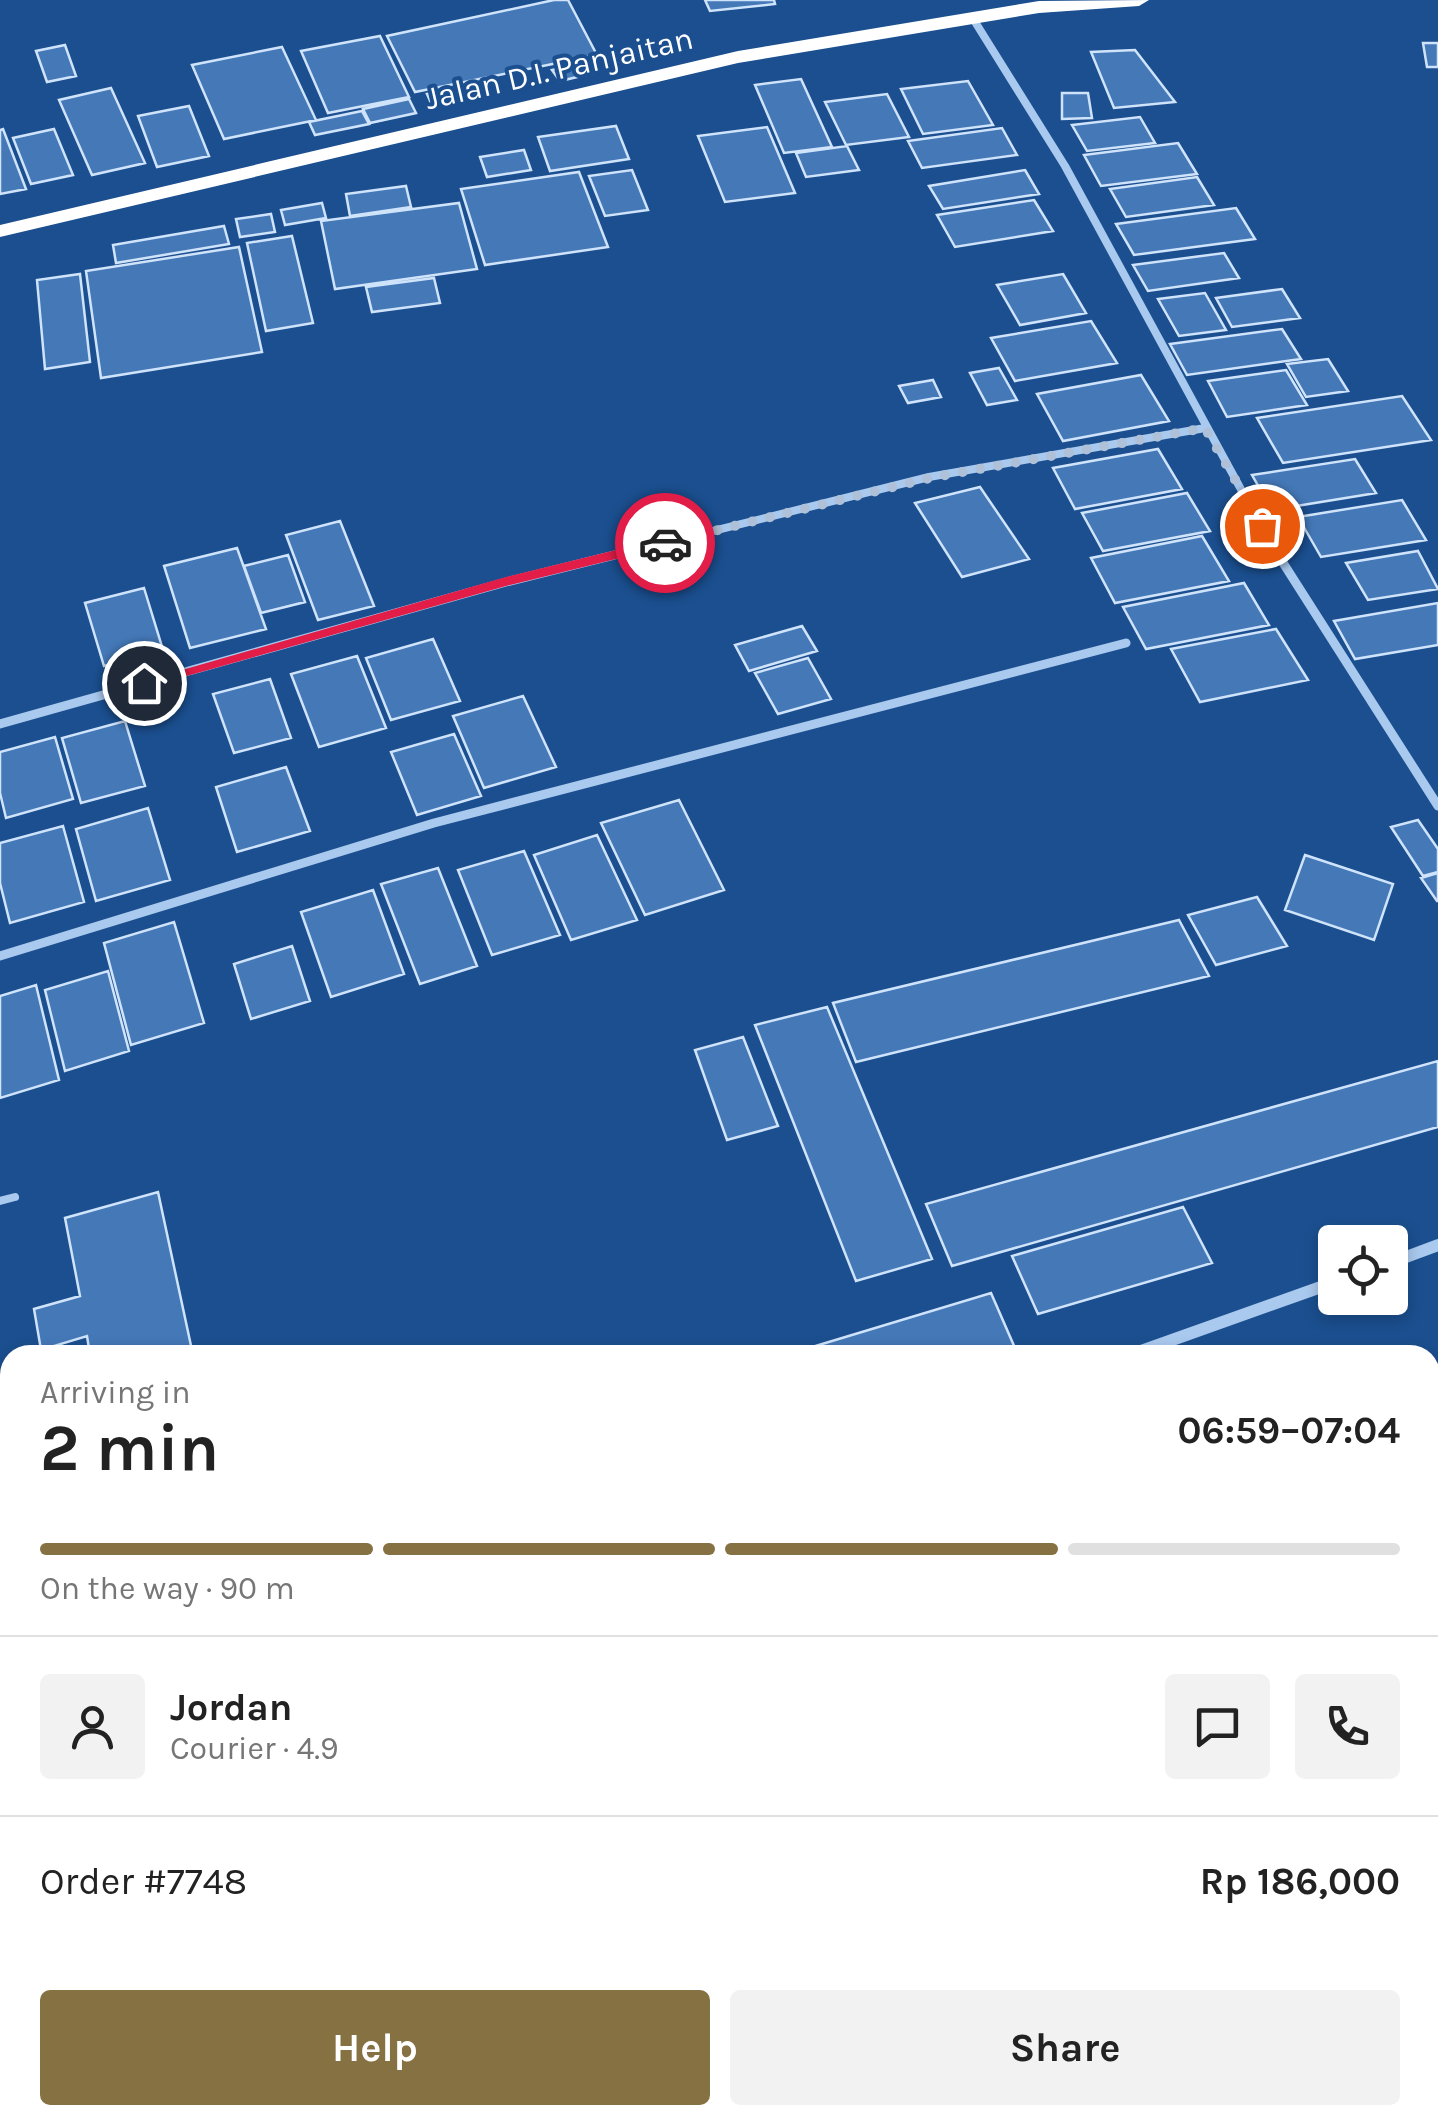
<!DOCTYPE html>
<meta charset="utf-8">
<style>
:root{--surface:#fff;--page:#f2f2f2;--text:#222;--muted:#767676;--line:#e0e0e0;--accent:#857141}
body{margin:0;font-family:Karla,sans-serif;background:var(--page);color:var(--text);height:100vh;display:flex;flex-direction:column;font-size:38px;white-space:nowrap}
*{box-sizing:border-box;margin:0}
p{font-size:32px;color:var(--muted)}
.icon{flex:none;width:55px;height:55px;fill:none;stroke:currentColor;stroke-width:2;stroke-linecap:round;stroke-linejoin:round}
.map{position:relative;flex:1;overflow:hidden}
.drawer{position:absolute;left:0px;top:1345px;width:1440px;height:780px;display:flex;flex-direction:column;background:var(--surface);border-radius:30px 30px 0 0;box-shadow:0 5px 15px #0003}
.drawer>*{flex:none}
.controls{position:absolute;left:1318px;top:1225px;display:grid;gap:20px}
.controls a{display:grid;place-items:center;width:90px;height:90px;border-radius:10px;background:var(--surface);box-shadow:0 5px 15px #0003;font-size:50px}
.pin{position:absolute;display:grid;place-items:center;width:85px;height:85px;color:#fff;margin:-42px;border:5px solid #fff;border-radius:50%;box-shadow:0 2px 10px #0007}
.courier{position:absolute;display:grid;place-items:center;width:100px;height:100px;margin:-50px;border:8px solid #e11d48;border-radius:50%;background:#fff;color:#222;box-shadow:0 2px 12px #0007}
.headline em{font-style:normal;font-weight:700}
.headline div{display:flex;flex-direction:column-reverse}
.headline{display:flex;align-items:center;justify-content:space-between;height:170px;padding:0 40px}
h1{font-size:65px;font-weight:700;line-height:75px}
.bar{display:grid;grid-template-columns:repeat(4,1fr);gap:15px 10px;align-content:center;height:120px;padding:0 40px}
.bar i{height:12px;border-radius:8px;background:var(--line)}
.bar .current{background:var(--accent)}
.bar p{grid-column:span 4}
.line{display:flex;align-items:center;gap:25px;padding:0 40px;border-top:2px solid var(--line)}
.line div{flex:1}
.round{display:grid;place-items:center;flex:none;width:105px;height:105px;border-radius:10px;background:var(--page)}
.button{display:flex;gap:20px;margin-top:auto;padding:20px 40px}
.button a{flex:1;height:115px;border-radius:10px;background:var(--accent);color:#fff;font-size:40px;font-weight:700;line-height:115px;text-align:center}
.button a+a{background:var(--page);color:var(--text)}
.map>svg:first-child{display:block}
.building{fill:#4478b7;stroke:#cfe3fa;stroke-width:2.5}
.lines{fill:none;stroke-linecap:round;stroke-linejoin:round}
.lane{stroke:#a9c9ee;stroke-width:8}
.street-far2{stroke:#a9c9ee;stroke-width:8}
.street-far1{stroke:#a9c9ee;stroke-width:9}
.street{stroke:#a9c9ee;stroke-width:12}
.highway{fill:#fff;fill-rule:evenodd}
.route{fill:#e11d48}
.done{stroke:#afc1d8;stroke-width:10;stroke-dasharray:0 18}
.labels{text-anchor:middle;stroke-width:8;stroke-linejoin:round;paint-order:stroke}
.far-street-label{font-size:32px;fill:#fff;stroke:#1b4f8f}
</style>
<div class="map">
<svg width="1438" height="2125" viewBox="0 0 1438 2125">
<rect width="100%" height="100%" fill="#1b4f8f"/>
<path class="building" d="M554,0H568L597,55L415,92L387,36Z
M705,0H774L775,4L710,11Z
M380,36L409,97L328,113L301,51Z
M1423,43H1438V67H1427Z
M65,45L76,76L47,82L36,51Z
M282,47L316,120L224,139L192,65Z
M1135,50L1175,102L1114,108L1091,52Z
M591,61L599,72L560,81L552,70Z
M801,79L832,147L784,153L755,85Z
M968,81L993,125L923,134L901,89Z
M463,87L468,96L431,103L427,94Z
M111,88L145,163L92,175L59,100Z
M1062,93H1088L1092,118L1062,119Z
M887,94L909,137L846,145L825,102Z
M409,99L416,113L370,123L363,109Z
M189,106L209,156L157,167L138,116Z
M362,111L369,124L315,135L309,122Z
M1140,117L1155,143L1087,151L1072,125Z
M616,126L629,159L550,171L538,137Z
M767,127L795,193L725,202L698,136Z
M1002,128L1017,155L922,168L908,141Z
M3,129L26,189L0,194V130Z
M54,129L73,175L31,184L13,138Z
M1178,143L1197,174L1101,186L1084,155Z
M847,146L859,170L806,177L796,153Z
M524,150L531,170L487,177L480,157Z
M632,170L648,210L605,216L589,176Z
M1025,170L1039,194L943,209L929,186Z
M579,172L608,247L485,265L461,189Z
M1197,177L1214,205L1126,217L1110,189Z
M406,186L411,207L350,216L346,194Z
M1034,200L1053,231L955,247L937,215Z
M322,203L326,218L285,225L281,210Z
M459,203L477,269L335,289L321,221Z
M1236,208L1255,239L1134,255L1116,224Z
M271,214L275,232L240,237L236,219Z
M224,226L229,244L116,263L113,245Z
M292,236L313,323L266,331L247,243Z
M239,247L262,352L101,378L86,271Z
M1224,253L1239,278L1148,291L1133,265Z
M80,274L90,362L45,369L37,280Z
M1063,274L1086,313L1020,325L997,285Z
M434,278L440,303L372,312L366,287Z
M1282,289L1300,318L1232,327L1216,298Z
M1205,293L1226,330L1179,336L1158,299Z
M1091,321L1117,363L1015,381L991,338Z
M1282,329L1301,359L1187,375L1170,344Z
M1328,359L1348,391L1306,397L1287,364Z
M999,368L1017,400L987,405L970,373Z
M1286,370L1307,405L1227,417L1208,381Z
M1141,375L1169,421L1063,441L1037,394Z
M933,380L941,397L908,403L899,386Z
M1402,396L1431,440L1283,463L1257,418Z
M1158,449L1182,489L1075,509L1053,468Z
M1355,459L1376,493L1272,510L1252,475Z
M980,487L1029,559L962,577L915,503Z
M1187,493L1210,531L1103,551L1082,513Z
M1402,500L1426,540L1321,557L1298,517Z
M340,521L374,606L318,620L286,535Z
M1202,536L1229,581L1115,603L1091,558Z
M237,548L266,629L190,648L164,566Z
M1418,551L1438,589L1368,600L1346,563Z
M288,555L305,602L261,613L244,566Z
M1244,583L1269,625L1146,649L1123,607Z
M144,588L163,650L104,666L85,603Z
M1438,603V645L1355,659L1334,621Z
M802,626L817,651L749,671L735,645Z
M1276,629L1308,680L1200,702L1171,649Z
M433,639L460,701L391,720L366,658Z
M357,656L386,728L319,747L291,674Z
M808,658L831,699L778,714L755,673Z
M270,679L291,738L234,753L213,694Z
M523,696L556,767L484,788L453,716Z
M125,721L145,786L81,803L62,738Z
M454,734L481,796L417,815L391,752Z
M55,737L73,799L6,818L0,793V752Z
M286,767L310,831L237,852L216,787Z
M679,800L724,890L645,915L601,823Z
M148,808L170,880L96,901L76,829Z
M1418,820L1438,849V872L1423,876L1391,827Z
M63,826L84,902L10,923L0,883V843Z
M597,835L637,920L571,940L534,855Z
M524,851L560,935L492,955L458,870Z
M1305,855L1393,884L1374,940L1285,910Z
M438,868L477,966L420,984L381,884Z
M1438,873V901H1437L1421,878Z
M373,890L404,974L331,997L301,912Z
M1257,897L1287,946L1216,965L1188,915Z
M1179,920L1209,976L856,1062L833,1003Z
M174,922L204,1023L131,1045L104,943Z
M292,946L310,1001L251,1019L234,964Z
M108,971L129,1051L65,1071L45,990Z
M36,985L59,1080L0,1098V996Z
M827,1007L932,1259L856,1281L755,1025Z
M743,1037L778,1126L727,1140L695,1050Z
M1438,1061V1127L952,1266L926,1204Z
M158,1192L193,1355H90L87,1336L41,1350L34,1309L80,1296L65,1218Z
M1183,1207L1212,1263L1038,1314L1012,1256Z
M991,1293L1018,1355L789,1354Z
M10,1617V1653L0,1656V1621Z
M10,1662V1725L0,1729V1666Z
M10,1744V1820L0,1823V1748Z
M10,1972V2078L0,2082V1976Z
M10,2095V2115H29L31,2125H0V2099Z
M282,2115H390L392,2125H283Z
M461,2115H530L533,2125H463Z"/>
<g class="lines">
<path class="lane" d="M0,1201L15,1197"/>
<path class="street-far2" d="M972,17L1065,166L1268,539
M681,539L929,477L1205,428"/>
<path class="street-far1" d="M1266,536L1438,806
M0,724L506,582L691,536
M0,956L434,823L1126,643"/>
<path class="street" d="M1390,1263L1438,1245
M1130,1355L1335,1282
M0,1464L10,1460
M1430,2099L1434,2107
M210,2115L211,2125
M649,2115L653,2125
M891,2125L918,2115
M1388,2125L1414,2115"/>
<path class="highway" d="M1149,0L1139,6L1039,13L738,63L0,237V225L738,51L1039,1Z"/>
</g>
<path class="route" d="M665,538L669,546L506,586L144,688L137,683L506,577Z"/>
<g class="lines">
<path class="done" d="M665,543L930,478L1205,428L1262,526"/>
</g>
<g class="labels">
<g class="far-street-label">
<text transform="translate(559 68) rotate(-13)" y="11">Jalan D.I. Panjaitan</text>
</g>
</g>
</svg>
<div class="controls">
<a><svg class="icon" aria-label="locate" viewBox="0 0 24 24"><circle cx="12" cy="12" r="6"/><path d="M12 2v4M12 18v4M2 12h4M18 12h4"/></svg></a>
</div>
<div class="pin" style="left:1262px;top:526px;background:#ea580c"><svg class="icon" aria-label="bag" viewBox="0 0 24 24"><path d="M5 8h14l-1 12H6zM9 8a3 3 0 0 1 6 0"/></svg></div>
<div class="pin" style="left:144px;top:683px;background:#1f2937"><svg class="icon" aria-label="home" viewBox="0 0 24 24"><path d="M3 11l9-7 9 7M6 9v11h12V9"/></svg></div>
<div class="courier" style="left:665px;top:543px"><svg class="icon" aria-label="car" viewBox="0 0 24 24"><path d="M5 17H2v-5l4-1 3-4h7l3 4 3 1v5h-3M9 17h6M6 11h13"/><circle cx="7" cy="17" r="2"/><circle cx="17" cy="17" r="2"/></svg></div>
<section class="drawer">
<div class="headline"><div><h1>2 min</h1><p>Arriving in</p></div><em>06:59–07:04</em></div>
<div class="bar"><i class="current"></i><i class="current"></i><i class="current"></i><i></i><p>On the way · 90 m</p></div>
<div class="line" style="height:180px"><a class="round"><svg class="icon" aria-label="person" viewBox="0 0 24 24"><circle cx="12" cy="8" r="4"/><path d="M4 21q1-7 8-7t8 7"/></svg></a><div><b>Jordan</b><p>Courier · 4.9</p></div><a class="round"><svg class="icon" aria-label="chat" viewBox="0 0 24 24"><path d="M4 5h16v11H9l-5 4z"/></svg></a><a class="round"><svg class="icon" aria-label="phone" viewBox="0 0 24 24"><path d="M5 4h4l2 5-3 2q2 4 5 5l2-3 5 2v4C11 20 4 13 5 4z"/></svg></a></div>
<div class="line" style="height:130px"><div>Order #7748</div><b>Rp 186,000</b></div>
<div class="button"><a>Help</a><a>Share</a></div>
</section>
</div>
